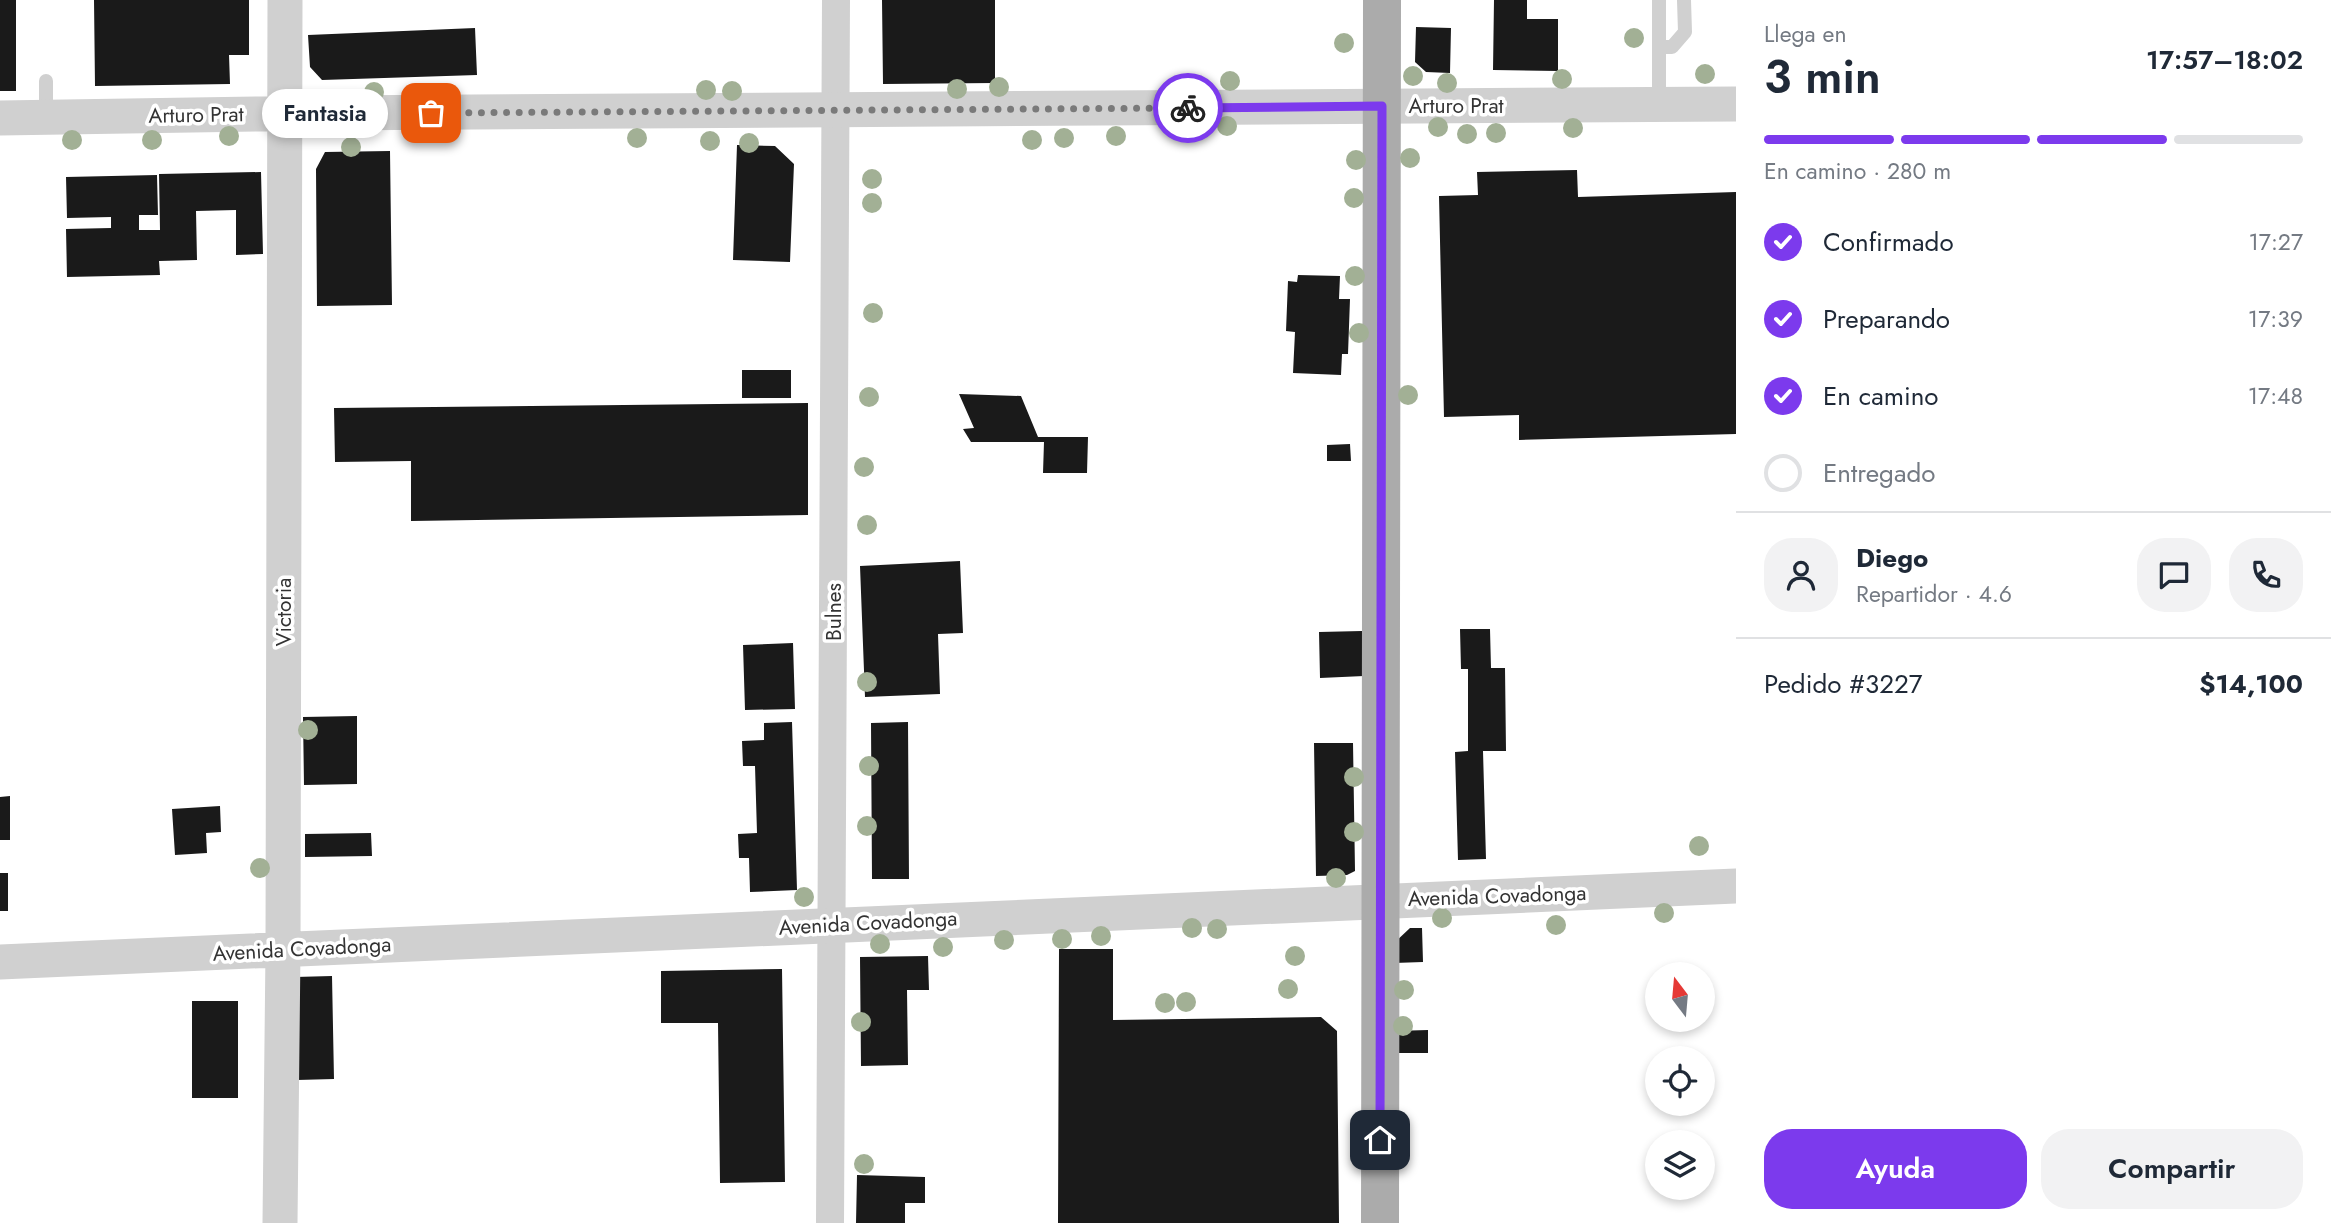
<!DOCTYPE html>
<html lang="es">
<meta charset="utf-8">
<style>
:root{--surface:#fff;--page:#f2f2f3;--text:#1f2937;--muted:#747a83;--line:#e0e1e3;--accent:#7c3aed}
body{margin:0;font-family:Jost,sans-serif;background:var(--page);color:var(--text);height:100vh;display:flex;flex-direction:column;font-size:26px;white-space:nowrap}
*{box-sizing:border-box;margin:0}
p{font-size:23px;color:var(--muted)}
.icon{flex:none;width:38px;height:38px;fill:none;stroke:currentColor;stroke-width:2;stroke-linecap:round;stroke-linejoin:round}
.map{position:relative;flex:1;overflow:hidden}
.details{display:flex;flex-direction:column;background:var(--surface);width:595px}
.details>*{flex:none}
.needle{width:46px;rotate:344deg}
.tools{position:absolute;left:1645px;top:962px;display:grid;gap:14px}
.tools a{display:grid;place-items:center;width:70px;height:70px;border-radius:50%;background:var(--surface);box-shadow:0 4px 10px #0003;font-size:35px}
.pin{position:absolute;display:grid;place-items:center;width:60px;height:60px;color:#fff;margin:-30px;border-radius:14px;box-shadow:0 4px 10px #0006}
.courier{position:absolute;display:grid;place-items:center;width:70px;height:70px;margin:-35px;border:5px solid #7c3aed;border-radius:50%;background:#fff;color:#222;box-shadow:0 2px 9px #0007}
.bubble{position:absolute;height:49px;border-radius:24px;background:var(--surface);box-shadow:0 4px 10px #0003;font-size:23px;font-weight:600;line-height:49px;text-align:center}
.summary em{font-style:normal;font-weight:600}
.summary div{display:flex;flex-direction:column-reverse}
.summary{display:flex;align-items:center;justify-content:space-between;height:119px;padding:0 28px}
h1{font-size:46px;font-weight:600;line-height:52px}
.bar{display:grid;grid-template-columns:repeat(4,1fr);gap:10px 7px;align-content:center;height:84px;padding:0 28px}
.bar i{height:9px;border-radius:5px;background:var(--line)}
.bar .current{background:var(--accent)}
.bar p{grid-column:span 4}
.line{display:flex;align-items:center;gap:18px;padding:0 28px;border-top:2px solid var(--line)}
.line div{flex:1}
.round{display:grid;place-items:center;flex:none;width:74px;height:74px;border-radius:28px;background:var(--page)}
ol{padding:0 28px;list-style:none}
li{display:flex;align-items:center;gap:21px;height:77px}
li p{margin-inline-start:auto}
li .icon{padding:7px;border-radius:50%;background:var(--accent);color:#fff;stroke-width:4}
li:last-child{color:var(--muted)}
li i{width:38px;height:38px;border:4px solid var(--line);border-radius:50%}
.primary-button{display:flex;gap:14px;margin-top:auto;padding:14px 28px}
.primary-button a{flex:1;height:80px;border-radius:28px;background:var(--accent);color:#fff;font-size:28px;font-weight:600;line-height:80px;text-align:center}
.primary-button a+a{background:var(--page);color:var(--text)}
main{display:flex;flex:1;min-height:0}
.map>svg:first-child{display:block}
.building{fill:#1a1a1a}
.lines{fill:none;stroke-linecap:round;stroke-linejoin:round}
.service{stroke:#d0d0d0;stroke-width:14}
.minor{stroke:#d0d0d0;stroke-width:28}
.tertiary{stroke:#d0d0d0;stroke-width:35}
.primary{stroke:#ababab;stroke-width:38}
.tree{fill:#a2b095}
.done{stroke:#7a7a7a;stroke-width:7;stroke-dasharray:0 12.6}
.route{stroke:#7c3aed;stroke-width:9}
.labels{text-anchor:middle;stroke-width:7;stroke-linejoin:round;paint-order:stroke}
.street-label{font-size:21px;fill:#333;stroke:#fff}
</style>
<main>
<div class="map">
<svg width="1736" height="1223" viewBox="0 0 1736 1223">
<rect width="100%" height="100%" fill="#fff"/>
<path class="building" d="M0,0H16V91H0Z
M94,0H249V55H229L230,84L95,86Z
M882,0H995V83L883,84Z
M1494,0H1527V19H1558V71L1493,70Z
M1416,27L1451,28L1450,73L1426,72L1415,62Z
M475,28L477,75L322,80L310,67L308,35Z
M737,145L775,146L794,164L790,262L733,260Z
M390,151L392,305L317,306L316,169L325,152Z
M1577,170L1578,197L1736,192V434L1519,440V415L1444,417L1439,196L1478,195L1477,172Z
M261,172L263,254L236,255V210L196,211L197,260L159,261L160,275L67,277L66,229L111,228V217L67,218L66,177L157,175L158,215H139V230H160L159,174Z
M1298,275L1340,276L1339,299H1350L1348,354H1342L1341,375L1293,373L1295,332L1286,331L1288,281L1297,282Z
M742,370H791V398H742Z
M959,394L1021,396L1038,437H1088L1087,473H1043L1044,442H971L963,429L974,428Z
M808,403V515L411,521V461L335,462L334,408Z
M1350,444L1351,461H1327V445Z
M960,561L963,633L938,634L940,694L865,697L860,566Z
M1460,629H1490L1491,668H1505L1506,751H1483L1486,859L1458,860L1455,752L1468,751V669H1461Z
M1362,631L1364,676L1320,678L1319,632Z
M793,643L795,709L745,710L743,645Z
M357,716V784L304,785L303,717Z
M792,722L797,890L750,892L749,858H739L738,834L757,833L755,766H743L742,741L764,740V723Z
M908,722L909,879H872L871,723Z
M1314,743H1353L1355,871L1347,875L1316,876Z
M10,796V840H0V797Z
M220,806L221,832L206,833L207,853L175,855L172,809Z
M371,833L372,856L305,857V834Z
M0,873H8V911H0Z
M1410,928H1422L1423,962L1394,963L1393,944Z
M1059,949H1113V1020L1321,1017L1337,1031L1339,1223H1058Z
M928,956L929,990H907L908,1065L861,1066L860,957Z
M782,969L785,1182L720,1183L718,1023H661V971Z
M332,976L334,1079L297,1080L295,977Z
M192,1001H238V1098H192Z
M1428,1030V1053H1395L1394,1031Z
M857,1175L925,1177V1203H905V1223H856Z"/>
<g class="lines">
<path class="service" d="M1659,47H1672L1685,32L1684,0
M46,81V116
M1659,104V0"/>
<path class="minor" d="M830,1223L836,0"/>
<path class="tertiary" d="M0,118L321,113L1736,104
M0,962L1736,886
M280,1223L283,950L285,0"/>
<path class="primary" d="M1380,1223L1382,0"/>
</g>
<g class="tree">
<circle cx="1634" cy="38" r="10"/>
<circle cx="1344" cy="43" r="10"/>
<circle cx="1705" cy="74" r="10"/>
<circle cx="1413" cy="76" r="10"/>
<circle cx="1562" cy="79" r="10"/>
<circle cx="1230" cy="81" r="10"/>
<circle cx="1447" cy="83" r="10"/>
<circle cx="999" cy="87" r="10"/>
<circle cx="957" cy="89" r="10"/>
<circle cx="706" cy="90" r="10"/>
<circle cx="732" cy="91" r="10"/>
<circle cx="374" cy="92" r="10"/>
<circle cx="1227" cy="126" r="10"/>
<circle cx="1438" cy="127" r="10"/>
<circle cx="1573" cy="128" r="10"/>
<circle cx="1496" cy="133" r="10"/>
<circle cx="1467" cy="134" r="10"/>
<circle cx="229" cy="136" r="10"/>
<circle cx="1116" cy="136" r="10"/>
<circle cx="637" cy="138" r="10"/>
<circle cx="1064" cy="138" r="10"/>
<circle cx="72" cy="140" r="10"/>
<circle cx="152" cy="140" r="10"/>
<circle cx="1032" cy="140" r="10"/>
<circle cx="710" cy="141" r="10"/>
<circle cx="749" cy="143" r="10"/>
<circle cx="351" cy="147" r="10"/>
<circle cx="1410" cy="158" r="10"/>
<circle cx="1356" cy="160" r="10"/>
<circle cx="872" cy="179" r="10"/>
<circle cx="1354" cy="198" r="10"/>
<circle cx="872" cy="203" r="10"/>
<circle cx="1355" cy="276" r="10"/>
<circle cx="873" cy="313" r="10"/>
<circle cx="1359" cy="333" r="10"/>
<circle cx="1408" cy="395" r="10"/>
<circle cx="869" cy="397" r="10"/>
<circle cx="864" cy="467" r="10"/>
<circle cx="867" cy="525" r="10"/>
<circle cx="867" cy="682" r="10"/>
<circle cx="308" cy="730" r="10"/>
<circle cx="869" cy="766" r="10"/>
<circle cx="1354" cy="777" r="10"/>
<circle cx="867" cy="826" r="10"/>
<circle cx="1354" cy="832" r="10"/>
<circle cx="1699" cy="846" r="10"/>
<circle cx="260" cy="868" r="10"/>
<circle cx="1336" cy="878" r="10"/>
<circle cx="804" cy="897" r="10"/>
<circle cx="1664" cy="913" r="10"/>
<circle cx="1442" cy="918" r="10"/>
<circle cx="1556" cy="925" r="10"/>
<circle cx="1192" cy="928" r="10"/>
<circle cx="1217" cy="929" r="10"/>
<circle cx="1101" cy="936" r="10"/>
<circle cx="1062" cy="939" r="10"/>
<circle cx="1004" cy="940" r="10"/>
<circle cx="880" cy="944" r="10"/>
<circle cx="943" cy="947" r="10"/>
<circle cx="1295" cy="956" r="10"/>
<circle cx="1288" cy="989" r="10"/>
<circle cx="1404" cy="990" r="10"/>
<circle cx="1186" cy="1002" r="10"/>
<circle cx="1165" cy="1003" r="10"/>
<circle cx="861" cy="1022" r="10"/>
<circle cx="1403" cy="1026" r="10"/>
<circle cx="864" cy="1164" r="10"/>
</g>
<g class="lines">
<path class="done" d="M431,113L1188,108"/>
<path class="route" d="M1188,108L1382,106L1380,1140"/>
</g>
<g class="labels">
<g class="street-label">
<text x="1456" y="113">Arturo Prat</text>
<text transform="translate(196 115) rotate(-1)" y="7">Arturo Prat</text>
<text transform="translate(284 612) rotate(-90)" y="7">Victoria</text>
<text transform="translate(834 612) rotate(-90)" y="7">Bulnes</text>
<text transform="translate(1497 896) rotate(-2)" y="7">Avenida Covadonga</text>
<text transform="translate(868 923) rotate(-3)" y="7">Avenida Covadonga</text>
<text transform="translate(302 949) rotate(-3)" y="7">Avenida Covadonga</text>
</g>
</g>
</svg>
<div class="tools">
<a><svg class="needle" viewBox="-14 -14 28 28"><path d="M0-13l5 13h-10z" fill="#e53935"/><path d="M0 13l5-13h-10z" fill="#747a83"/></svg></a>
<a><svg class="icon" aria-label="locate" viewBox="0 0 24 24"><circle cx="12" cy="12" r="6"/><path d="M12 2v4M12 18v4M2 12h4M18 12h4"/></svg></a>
<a><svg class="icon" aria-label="layers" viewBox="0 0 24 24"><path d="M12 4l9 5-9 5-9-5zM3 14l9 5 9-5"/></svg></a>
</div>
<div class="pin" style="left:431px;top:113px;background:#ea580c"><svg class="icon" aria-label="bag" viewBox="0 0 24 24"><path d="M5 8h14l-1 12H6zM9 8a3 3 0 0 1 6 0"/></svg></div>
<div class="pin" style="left:1380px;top:1140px;background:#1f2937"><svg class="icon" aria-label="home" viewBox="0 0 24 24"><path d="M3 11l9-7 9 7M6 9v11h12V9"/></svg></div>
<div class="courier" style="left:1188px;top:108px"><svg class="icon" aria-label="bike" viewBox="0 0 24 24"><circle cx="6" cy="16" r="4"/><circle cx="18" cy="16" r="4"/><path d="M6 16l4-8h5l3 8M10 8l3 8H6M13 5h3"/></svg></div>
<div class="bubble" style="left:262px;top:89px;width:126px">Fantasia</div>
</div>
<section class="details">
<div class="summary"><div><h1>3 min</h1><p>Llega en</p></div><em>17:57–18:02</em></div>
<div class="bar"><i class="current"></i><i class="current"></i><i class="current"></i><i></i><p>En camino · 280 m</p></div>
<ol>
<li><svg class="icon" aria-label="check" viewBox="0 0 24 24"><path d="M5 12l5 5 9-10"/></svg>Confirmado<p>17:27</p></li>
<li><svg class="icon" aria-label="check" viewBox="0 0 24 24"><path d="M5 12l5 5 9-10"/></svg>Preparando<p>17:39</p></li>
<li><svg class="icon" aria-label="check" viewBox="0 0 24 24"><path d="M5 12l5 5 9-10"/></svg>En camino<p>17:48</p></li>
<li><i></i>Entregado</li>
</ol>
<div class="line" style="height:126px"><a class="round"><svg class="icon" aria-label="person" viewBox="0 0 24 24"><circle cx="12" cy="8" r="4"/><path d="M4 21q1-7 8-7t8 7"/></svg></a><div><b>Diego</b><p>Repartidor · 4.6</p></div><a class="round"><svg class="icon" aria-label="chat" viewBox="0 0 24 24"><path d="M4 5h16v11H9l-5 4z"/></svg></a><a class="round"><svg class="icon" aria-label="phone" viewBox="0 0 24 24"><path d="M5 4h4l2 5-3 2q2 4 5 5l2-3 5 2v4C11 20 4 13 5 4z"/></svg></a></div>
<div class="line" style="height:91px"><div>Pedido #3227</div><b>$14,100</b></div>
<div class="primary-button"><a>Ayuda</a><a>Compartir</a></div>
</section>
</main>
